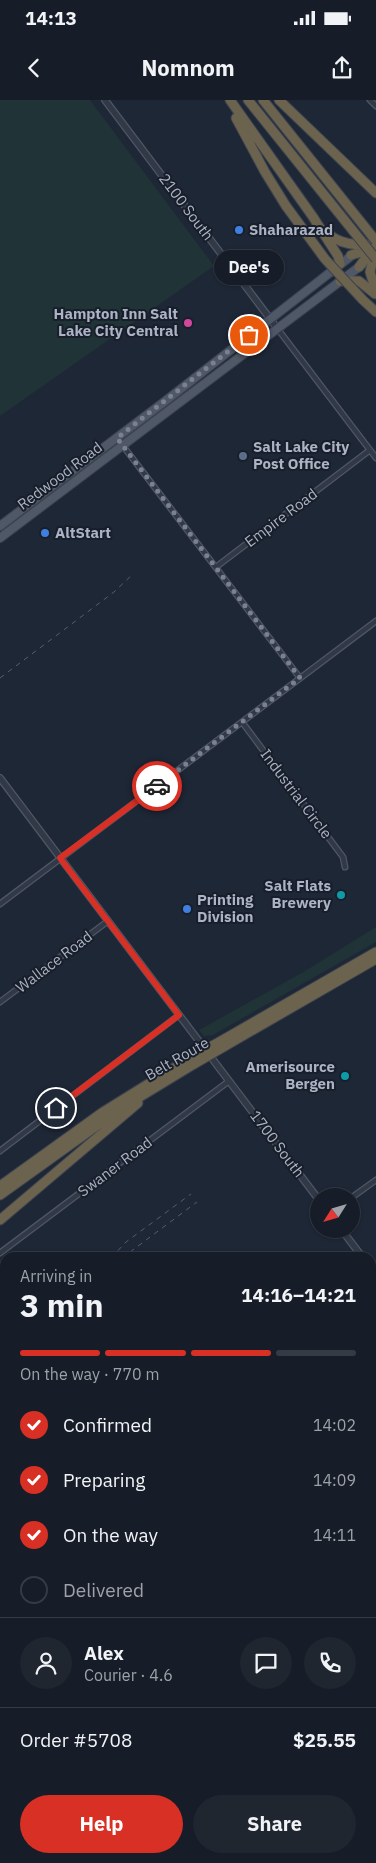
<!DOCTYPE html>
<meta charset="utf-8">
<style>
:root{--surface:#161d28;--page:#1f2630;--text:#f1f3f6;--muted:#9ea2a8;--line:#353b45;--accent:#d93025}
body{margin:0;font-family:"IBM Plex Sans",sans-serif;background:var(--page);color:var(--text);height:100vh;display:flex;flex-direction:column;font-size:19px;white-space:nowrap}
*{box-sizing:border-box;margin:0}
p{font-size:16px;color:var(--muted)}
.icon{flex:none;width:28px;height:28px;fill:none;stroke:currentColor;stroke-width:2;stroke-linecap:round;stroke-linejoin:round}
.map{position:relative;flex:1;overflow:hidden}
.drawer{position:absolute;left:0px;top:1152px;width:376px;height:611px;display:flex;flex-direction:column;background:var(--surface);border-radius:15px 15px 0 0;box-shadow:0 1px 4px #0004,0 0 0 1px var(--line)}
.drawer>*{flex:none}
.needle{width:32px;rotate:233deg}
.buttons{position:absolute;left:310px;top:1088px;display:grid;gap:10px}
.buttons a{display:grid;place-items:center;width:50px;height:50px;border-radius:50%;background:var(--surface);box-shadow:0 1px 4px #0004,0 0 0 1px var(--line);font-size:25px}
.pin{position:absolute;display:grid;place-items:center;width:42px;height:42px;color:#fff;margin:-21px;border:2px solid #fff;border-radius:50%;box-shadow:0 1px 5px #0007}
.courier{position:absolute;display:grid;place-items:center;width:50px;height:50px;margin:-25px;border:4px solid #d93025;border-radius:50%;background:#fff;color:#222;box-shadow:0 1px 6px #0007}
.bubble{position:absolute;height:35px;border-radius:18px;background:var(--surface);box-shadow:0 1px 4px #0004,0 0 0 1px var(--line);font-size:16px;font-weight:700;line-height:35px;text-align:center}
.summary em{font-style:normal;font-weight:700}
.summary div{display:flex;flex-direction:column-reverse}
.summary{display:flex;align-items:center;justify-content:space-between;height:85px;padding:0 20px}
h1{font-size:32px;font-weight:700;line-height:38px}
.bar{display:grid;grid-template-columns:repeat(4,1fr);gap:8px 5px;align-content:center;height:60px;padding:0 20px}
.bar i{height:6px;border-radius:4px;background:var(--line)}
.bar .on{background:var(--accent)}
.bar p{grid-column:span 4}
.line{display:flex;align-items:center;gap:12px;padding:0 20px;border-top:1px solid var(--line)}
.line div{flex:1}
.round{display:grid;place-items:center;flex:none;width:52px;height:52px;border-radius:26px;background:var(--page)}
ol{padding:0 20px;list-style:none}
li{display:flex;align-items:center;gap:15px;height:55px}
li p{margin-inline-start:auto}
li .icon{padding:5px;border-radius:50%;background:var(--accent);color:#fff;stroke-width:4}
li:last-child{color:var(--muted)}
li i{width:28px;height:28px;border:2px solid var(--line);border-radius:50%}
.cta{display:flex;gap:10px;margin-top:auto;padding:10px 20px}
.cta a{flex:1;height:58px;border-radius:30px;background:var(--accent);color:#fff;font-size:20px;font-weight:700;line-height:58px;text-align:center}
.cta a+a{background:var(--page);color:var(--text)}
.status{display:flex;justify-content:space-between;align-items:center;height:35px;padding:0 25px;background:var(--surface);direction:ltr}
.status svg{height:14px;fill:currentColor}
header{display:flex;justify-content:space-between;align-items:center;height:65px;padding:0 20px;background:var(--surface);font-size:22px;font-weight:700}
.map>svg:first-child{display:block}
.green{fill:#203337}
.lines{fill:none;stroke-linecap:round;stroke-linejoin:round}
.minor-casing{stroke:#4f5665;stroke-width:7}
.tertiary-casing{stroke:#4f5665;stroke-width:8}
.secondary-casing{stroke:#4f5665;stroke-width:9}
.primary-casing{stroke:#3b4250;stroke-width:10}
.motorway-casing{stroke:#3c4350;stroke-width:11}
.minor{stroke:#323946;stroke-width:4.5}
.tertiary{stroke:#323946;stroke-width:5.5}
.secondary{stroke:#404859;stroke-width:6}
.primary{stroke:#4f5867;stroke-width:8}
.motorway{stroke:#6c634e;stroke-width:9}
.rail{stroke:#535d6e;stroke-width:1;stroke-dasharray:5 5;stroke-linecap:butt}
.motorway-bridge-casing{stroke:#3c4350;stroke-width:11;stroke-linecap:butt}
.motorway-bridge{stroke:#6c634e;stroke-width:9}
.done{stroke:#7a8292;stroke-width:5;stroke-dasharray:0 9}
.route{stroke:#d93025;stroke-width:6}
.shop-dot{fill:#3f7fe0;stroke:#181e2a;stroke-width:2}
.hotel-dot{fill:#d1479c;stroke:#181e2a;stroke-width:2}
.service-dot{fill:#5c6f8a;stroke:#181e2a;stroke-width:2}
.culture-dot{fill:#0f9aa8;stroke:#181e2a;stroke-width:2}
.labels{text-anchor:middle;stroke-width:4;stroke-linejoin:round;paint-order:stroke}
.street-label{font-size:15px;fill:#abb3c4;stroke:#181e2a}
.poi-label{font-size:15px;font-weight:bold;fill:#abb3c4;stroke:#181e2a;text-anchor:start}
</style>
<div class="status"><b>14:13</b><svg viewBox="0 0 49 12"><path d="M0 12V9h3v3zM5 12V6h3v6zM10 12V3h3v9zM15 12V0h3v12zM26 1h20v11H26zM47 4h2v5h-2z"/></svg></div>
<header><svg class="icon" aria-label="back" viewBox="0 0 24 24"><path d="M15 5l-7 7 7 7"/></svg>Nomnom<svg class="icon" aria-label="share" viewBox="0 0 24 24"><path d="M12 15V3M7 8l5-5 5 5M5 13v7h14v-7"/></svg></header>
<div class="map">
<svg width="376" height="1763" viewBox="0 0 376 1763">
<rect width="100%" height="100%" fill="#1e2736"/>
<path class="green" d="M0,0H90L214,166L0,316Z
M376,827V842L213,935L204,936L199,930L305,871Z"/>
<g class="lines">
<g class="minor-casing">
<path id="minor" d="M370,0L376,6
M277,228L376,358
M117,338L300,578
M216,467L370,350
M242,622L343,757L345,767
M0,804L376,521
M0,902L108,821
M0,1051L179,915
M351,1098L376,1080
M0,1153L229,981
M0,1202L5,1209
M371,1576L376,1583"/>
</g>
<g class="tertiary-casing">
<path id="tertiary" d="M105,0L277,228
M0,678L319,1100
M341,1129L363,1158
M371,1169L376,1175
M0,1664L5,1660"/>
</g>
<g class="secondary-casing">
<path id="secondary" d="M371,1384L376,1381
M0,1507L5,1514
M187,1759L190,1763
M201,1759L204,1763"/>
</g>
<g class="primary-casing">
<path id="primary" d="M0,426L164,302L355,153
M0,438L363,164"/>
</g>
<g class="motorway-casing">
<path id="motorway" d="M230,0L313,117L338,156L340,164
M248,0L354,132
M263,0L364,126
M279,0L376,93
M236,18L265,72L286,106
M325,131C339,145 357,146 376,144
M376,148L370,172L376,191
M351,155L373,149
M359,167L371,151
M340,181H359L375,194
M363,200L376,212
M221,941L376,852
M225,946L376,859
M0,1086L103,1012L190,958
M0,1095L120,1009L194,964
M0,1120L138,1003"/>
</g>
<use href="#minor" class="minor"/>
<use href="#tertiary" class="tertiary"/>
<use href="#secondary" class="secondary"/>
<use href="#primary" class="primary"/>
<use href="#motorway" class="motorway"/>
<path class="rail" d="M0,578L114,492L133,474
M111,1158L126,1142L191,1094
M122,1158L197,1102
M0,1301L5,1297
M0,1524L5,1527
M371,1706L376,1712"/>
<g class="motorway-bridge-casing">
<path id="motorway-bridge" d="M286,106L325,159L363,200
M364,126L376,141
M354,132L376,159
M190,958L221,941
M194,964L225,946"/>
</g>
<use href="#motorway-bridge" class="motorway-bridge"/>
</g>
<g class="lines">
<path class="done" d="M157,686L300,578L117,338L249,235"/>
<path class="route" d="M56,1008L179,915L60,758L157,686"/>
</g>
<g class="shop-dot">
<circle cx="239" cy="130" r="5"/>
<circle cx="45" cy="433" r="5"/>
<circle cx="187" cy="809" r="5"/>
</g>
<circle class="hotel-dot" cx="188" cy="223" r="5"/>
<circle class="service-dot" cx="243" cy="356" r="5"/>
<g class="culture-dot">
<circle cx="341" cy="795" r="5"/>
<circle cx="345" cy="976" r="5"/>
</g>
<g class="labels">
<g class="street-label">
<text transform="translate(186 107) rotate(53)" y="5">2100 South</text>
<text transform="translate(60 376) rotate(-37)" y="5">Redwood Road</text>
<text transform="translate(281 418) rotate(-37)" y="5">Empire Road</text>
<text transform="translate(296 694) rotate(53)" y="5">Industrial Circle</text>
<text transform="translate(54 862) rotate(-37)" y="5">Wallace Road</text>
<text transform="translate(177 959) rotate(-30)" y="5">Belt Route</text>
<text transform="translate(277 1044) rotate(53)" y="5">1700 South</text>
<text transform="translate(115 1067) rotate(-37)" y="5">Swaner Road</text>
</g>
<g class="poi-label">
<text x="249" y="135">Shaharazad</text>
<text x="178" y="219" text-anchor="end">Hampton Inn Salt<tspan x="178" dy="17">Lake City Central</tspan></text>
<text x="253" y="352">Salt Lake City<tspan x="253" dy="17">Post Office</tspan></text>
<text x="55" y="438">AltStart</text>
<text x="331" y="791" text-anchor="end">Salt Flats<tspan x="331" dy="17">Brewery</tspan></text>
<text x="197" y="805">Printing<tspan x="197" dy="17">Division</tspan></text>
<text x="335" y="972" text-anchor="end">Amerisource<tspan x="335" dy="17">Bergen</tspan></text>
</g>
</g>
</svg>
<div class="buttons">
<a><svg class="needle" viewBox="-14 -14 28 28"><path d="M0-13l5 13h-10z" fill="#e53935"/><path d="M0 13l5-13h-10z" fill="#9ea2a8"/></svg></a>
</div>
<div class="pin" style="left:249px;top:235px;background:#ea580c"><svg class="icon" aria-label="bag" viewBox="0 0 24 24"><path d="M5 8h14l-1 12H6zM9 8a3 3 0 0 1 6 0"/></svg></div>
<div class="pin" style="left:56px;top:1008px;background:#1f2937"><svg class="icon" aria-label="home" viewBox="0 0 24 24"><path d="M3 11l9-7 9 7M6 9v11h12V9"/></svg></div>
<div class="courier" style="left:157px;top:686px"><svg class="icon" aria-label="car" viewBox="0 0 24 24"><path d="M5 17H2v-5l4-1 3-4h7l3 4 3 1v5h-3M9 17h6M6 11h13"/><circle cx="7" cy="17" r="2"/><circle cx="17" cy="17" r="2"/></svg></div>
<div class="bubble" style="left:214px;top:150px;width:70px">Dee's</div>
<section class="drawer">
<div class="summary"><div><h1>3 min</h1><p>Arriving in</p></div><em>14:16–14:21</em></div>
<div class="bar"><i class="on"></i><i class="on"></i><i class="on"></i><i></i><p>On the way · 770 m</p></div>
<ol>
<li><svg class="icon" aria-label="check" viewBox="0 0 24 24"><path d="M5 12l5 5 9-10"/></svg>Confirmed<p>14:02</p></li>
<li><svg class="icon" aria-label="check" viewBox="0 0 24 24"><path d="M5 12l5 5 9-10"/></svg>Preparing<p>14:09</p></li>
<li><svg class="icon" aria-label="check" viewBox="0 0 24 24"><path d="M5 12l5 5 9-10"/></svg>On the way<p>14:11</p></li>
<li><i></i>Delivered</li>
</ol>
<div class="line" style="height:90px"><a class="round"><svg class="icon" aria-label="person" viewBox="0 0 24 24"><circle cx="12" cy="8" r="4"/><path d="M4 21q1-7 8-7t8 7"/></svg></a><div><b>Alex</b><p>Courier · 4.6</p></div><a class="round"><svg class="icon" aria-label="chat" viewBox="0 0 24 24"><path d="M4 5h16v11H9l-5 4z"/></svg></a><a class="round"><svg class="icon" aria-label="phone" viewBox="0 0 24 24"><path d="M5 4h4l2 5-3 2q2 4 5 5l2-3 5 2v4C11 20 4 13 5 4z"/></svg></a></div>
<div class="line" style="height:65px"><div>Order #5708</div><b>$25.55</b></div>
<div class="cta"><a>Help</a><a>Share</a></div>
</section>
</div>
